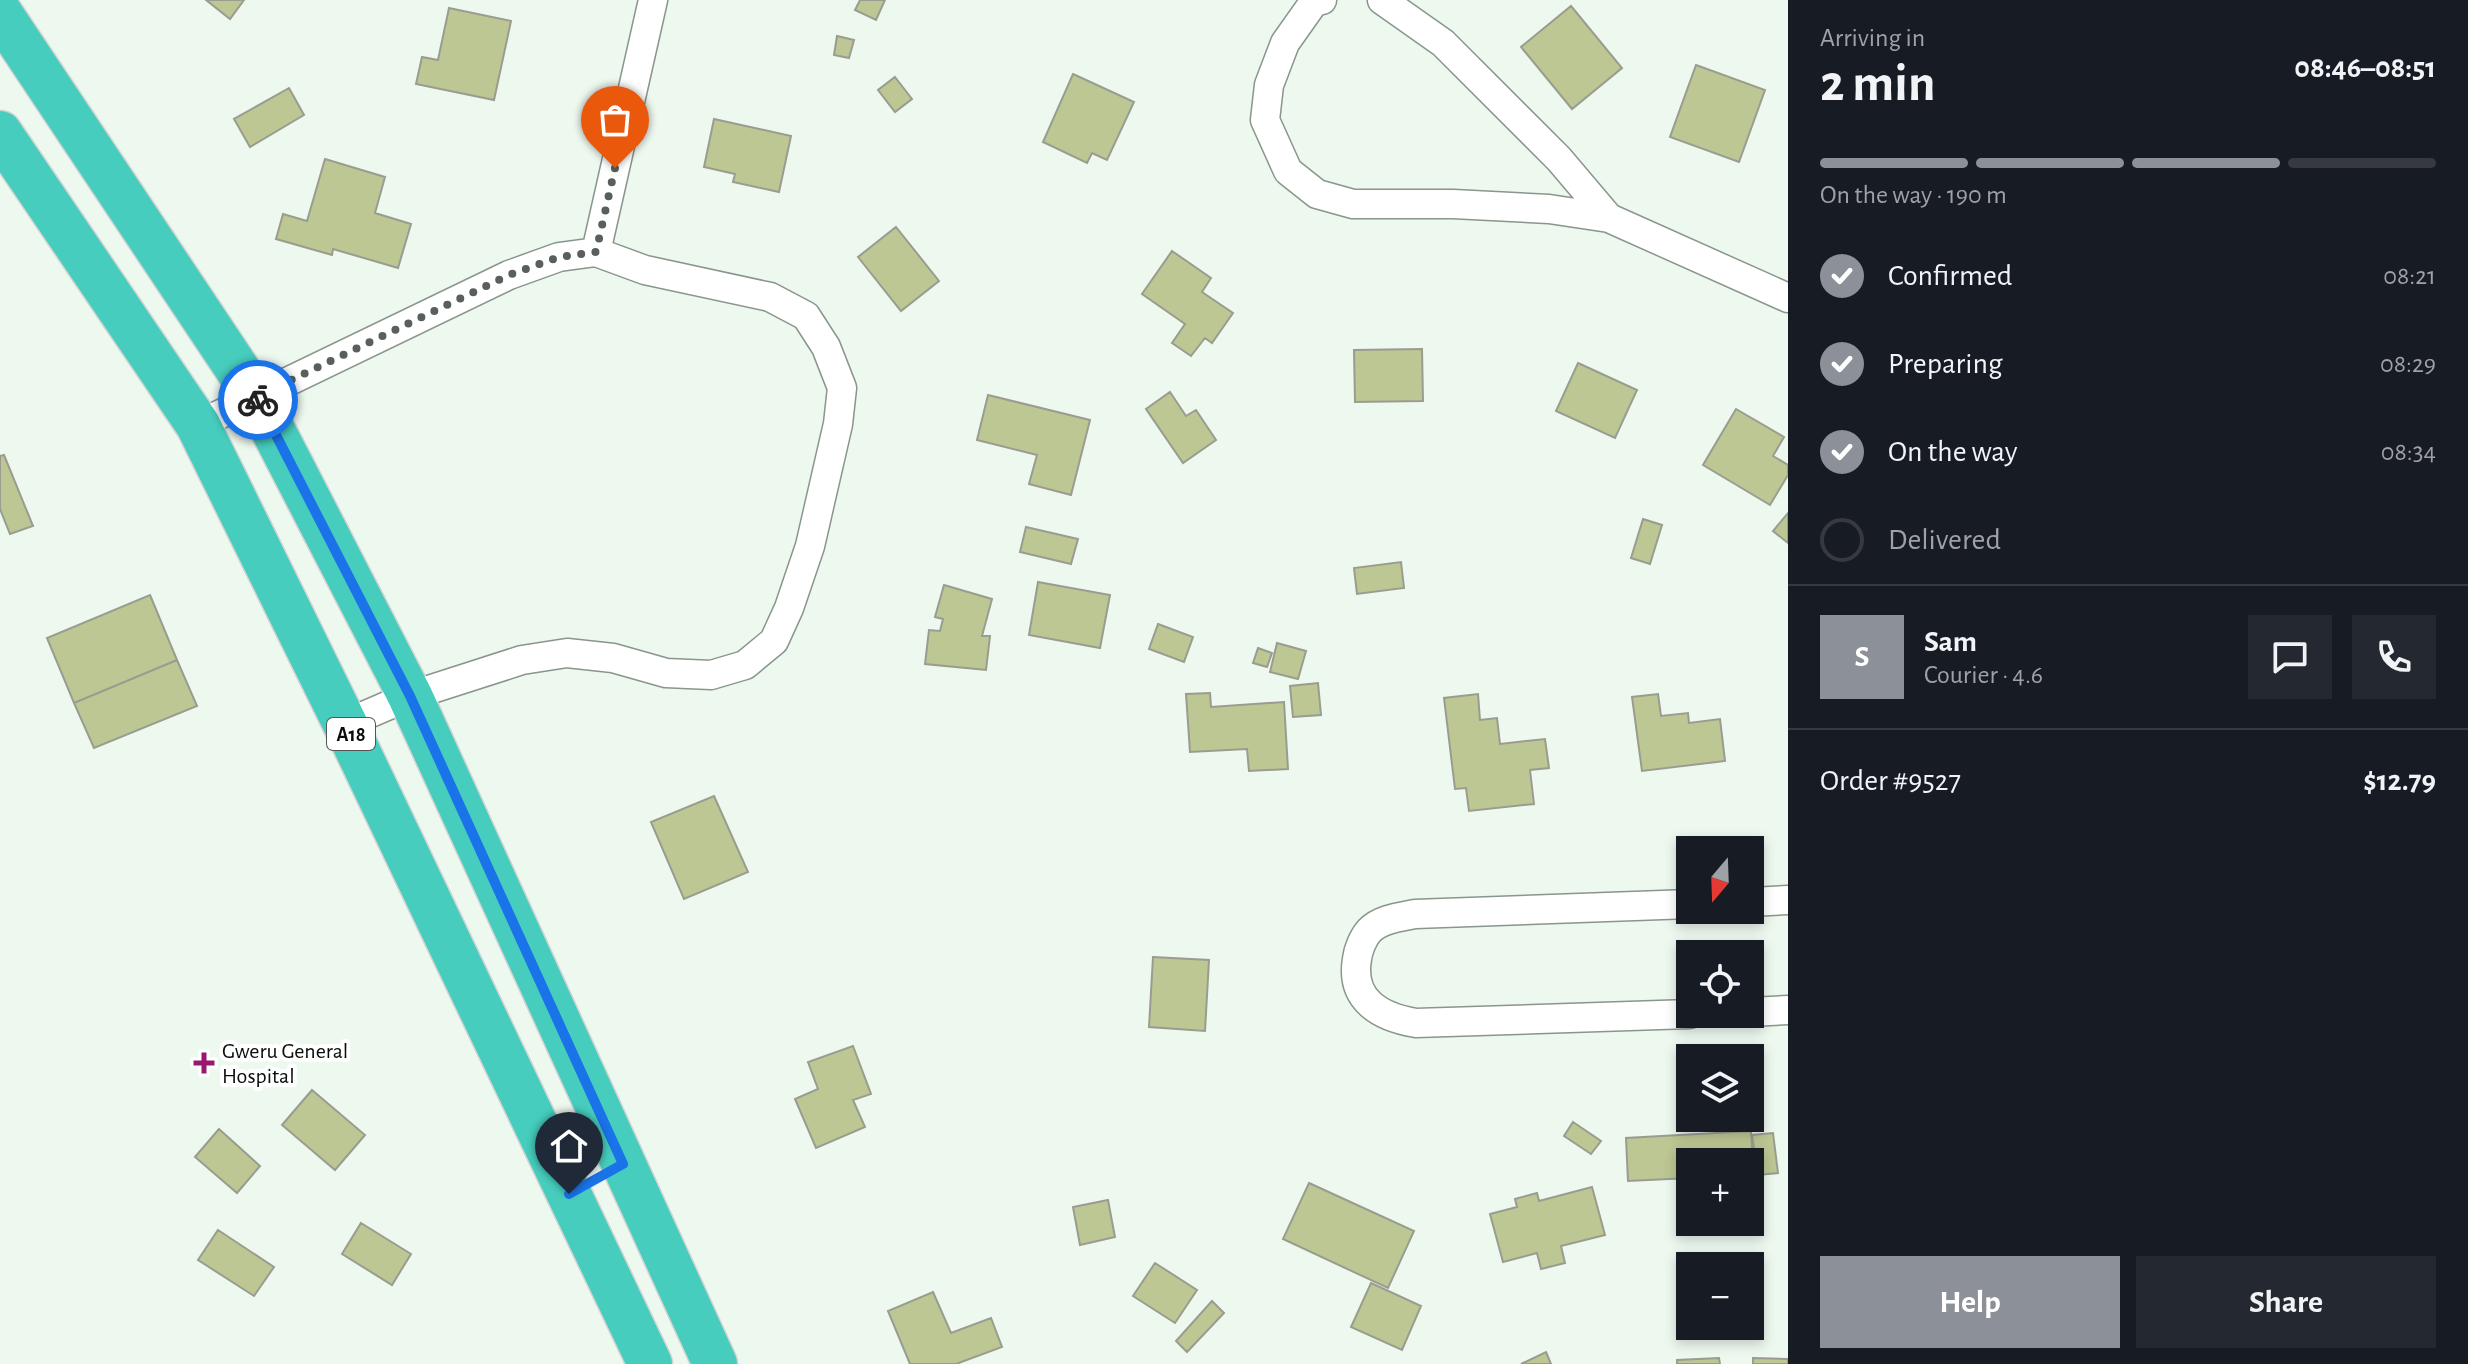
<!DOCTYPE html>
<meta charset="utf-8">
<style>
:root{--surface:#171b24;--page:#242831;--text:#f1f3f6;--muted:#9ea1a6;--line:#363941;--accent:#8c9099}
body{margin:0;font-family:"Alegreya Sans",sans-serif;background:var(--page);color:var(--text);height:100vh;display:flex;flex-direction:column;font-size:30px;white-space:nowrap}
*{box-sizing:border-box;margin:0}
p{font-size:26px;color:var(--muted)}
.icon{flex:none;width:44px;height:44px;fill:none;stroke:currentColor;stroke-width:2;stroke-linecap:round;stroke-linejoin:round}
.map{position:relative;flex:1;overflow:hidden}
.drawer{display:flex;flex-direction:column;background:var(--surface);width:680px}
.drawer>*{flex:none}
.needle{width:52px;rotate:199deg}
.controls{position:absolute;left:1676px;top:836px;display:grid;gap:16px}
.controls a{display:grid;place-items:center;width:88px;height:88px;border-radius:0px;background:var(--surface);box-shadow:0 4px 12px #0003;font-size:40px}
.pin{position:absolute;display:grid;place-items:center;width:68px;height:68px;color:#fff;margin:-82px -34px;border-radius:50% 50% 50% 0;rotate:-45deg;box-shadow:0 0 8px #0007}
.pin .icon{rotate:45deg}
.courier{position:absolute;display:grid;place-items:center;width:80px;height:80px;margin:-40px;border:6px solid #1a73e8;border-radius:50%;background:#fff;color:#222;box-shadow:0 2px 10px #0007}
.summary em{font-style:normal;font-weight:700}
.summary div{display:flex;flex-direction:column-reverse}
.summary{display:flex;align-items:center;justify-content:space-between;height:136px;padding:0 32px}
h1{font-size:52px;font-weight:700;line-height:60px}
.bar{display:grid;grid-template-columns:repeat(4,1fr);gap:12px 8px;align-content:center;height:96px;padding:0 32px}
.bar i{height:10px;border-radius:6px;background:var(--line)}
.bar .current{background:var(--accent)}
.bar p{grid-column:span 4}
.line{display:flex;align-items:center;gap:20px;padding:0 32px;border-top:2px solid var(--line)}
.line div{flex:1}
.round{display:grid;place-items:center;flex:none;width:84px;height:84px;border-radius:0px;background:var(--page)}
ol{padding:0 32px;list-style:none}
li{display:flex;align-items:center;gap:24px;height:88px}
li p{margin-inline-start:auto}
li .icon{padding:8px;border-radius:50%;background:var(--accent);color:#fff;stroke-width:4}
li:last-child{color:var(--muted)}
li i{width:44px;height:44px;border:4px solid var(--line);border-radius:50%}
.cta{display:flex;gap:16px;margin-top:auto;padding:16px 32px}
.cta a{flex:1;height:92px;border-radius:0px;background:var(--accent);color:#fff;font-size:32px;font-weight:700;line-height:92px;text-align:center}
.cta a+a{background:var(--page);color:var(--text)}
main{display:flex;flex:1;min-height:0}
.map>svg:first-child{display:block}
.building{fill:#bcc793;stroke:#9a9c90;stroke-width:2}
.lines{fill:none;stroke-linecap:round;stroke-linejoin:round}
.street-casing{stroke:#8a958c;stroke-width:31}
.highway-casing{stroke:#d3d3d3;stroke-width:47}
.street{stroke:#fff;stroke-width:28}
.highway{stroke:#46cdbd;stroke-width:44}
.done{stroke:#595f5a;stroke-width:8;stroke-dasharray:0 14.4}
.route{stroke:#1a73e8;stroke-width:10}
.poi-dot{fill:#991970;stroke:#fff;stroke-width:3}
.labels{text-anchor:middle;stroke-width:8;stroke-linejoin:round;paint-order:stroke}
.shield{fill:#fff;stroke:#535654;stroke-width:2}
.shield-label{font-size:20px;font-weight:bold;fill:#090d0a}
.poi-label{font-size:22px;fill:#090d0a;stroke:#fff;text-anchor:start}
</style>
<main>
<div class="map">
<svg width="1788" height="1364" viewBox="0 0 1788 1364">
<rect width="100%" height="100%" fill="#edf8ef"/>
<path class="building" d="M206,0H244L230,19Z
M860,0H885L876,20L855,10Z
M1571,6L1622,68L1572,109L1521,47Z
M449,8L511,21L494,100L416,84L422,57L438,60Z
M837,36L854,40L849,58L834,55Z
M1696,65L1765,90L1739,162L1670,137Z
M1073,74L1134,102L1107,160L1092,153L1087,163L1043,142Z
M895,77L912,99L895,112L878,90Z
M289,88L304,115L250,147L234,119Z
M714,119L791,136L779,192L733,182L735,174L704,167Z
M325,159L385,177L375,213L411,224L398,268L333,249L332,255L276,239L283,214L307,221Z
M896,227L939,281L901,311L858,257Z
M1172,251L1211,278L1202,292L1233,313L1212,343L1205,338L1191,356L1172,343L1185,324L1142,294Z
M1422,349L1423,401L1355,402L1354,350Z
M1578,363L1637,390L1615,438L1556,411Z
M1170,392L1186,416L1196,410L1216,440L1183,463L1146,409Z
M988,395L1090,420L1071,495L1029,484L1037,455L977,440Z
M1736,409L1784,437L1773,456L1788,465V475L1770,505L1703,465Z
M4,455L33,526L10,534L0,509V456Z
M1788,513V543L1773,531Z
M1643,519L1662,525L1650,564L1631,558Z
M1026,527L1078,539L1071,564L1020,552Z
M1401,562L1404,588L1357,594L1354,568Z
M1038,582L1110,595L1100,648L1029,635Z
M944,585L992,599L982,636H990L986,670L925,664L929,630L940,631L943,619L935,617Z
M150,595L177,660L74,703L47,638Z
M1158,624L1193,637L1184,662L1149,649Z
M1277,643L1306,651L1298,679L1270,672Z
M1258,648L1272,653L1267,667L1253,663Z
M177,660L197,706L94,748L74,703Z
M1318,683L1321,715L1293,717L1290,686Z
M1210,693L1211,707L1284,702L1288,769L1249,771L1247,749L1190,752L1186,694Z
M1478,694L1480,720L1497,718L1500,744L1545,739L1549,768L1530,770L1534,804L1469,811L1466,788L1455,789L1444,698Z
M1658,694L1661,716L1688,713L1689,723L1720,719L1725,761L1642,771L1632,697Z
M714,796L748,872L684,899L651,822Z
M1153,957L1209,960L1205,1031L1149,1027Z
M853,1046L871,1094L853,1100L865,1127L816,1148L795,1099L818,1089L808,1062Z
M312,1090L365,1135L335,1170L282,1125Z
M1573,1122L1601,1141L1591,1154L1564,1136Z
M219,1129L260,1166L237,1193L195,1157Z
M1751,1131L1756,1203H1750V1162H1690V1178L1628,1181L1626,1138Z
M1773,1133L1778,1173L1758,1175L1752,1135Z
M1309,1183L1414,1231L1388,1288L1283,1239Z
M1592,1187L1605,1235L1561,1246L1565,1263L1541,1269L1537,1253L1503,1262L1490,1214L1517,1207L1515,1199L1537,1193L1539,1201Z
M1108,1200L1115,1237L1080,1245L1073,1207Z
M361,1223L411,1254L392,1285L342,1254Z
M218,1230L274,1267L254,1296L198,1260Z
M1155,1263L1197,1290L1175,1323L1133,1296Z
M1371,1283L1421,1306L1402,1350L1351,1327Z
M933,1292L951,1333L991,1318L1002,1347L956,1364H910L888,1311Z
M1212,1301L1224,1313L1187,1352L1176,1341Z
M1546,1352L1551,1364H1521Z
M1719,1358L1720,1364H1677V1360Z
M1753,1358L1788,1359V1364H1753Z"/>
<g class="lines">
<g class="street-casing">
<path id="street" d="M1322,0L1314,2L1285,43L1269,85L1265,120L1288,171L1317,194L1353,204H1453L1549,209L1609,218L1788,298
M1382,0L1443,43L1559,159L1609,218
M596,252L653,0
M198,425L509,275L559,257L596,252L645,270L770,297L806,316L826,347L842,388L838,424L810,546L789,608L774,641L745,665L711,675L666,673L613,658L567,653L522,660L410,696L345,724
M1750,902L1788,900
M1690,904L1415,914C1400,917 1380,919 1369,931C1363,938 1358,950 1357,959C1350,1000 1380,1017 1416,1023L1690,1014
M1750,1012L1788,1010"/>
</g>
<g class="highway-casing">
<path id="highway" d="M0,13L256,397L410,696L715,1364
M0,133L198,425L345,724L650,1364"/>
</g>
<use href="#street" class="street"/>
<use href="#highway" class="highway"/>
</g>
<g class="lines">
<path class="done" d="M258,400L256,397L509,275L559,257L596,252L615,168"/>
<path class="route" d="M258,400L410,696L623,1164L569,1194"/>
</g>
<path class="poi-dot" d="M200 1051h8v8h8v8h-8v8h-8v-8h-8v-8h8z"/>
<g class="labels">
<rect class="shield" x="327" y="718" width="48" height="32" rx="6"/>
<g class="shield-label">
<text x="351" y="741">A18</text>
</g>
<g class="poi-label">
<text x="222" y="1058">Gweru General<tspan x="222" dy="25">Hospital</tspan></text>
</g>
</g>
</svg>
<div class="controls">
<a><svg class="needle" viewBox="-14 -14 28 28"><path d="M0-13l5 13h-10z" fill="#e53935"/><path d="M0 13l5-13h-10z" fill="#9ea1a6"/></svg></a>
<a><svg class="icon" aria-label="locate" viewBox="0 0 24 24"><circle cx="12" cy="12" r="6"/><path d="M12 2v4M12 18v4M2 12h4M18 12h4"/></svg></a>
<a><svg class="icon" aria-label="layers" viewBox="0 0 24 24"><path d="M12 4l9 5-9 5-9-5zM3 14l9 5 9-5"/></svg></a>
<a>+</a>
<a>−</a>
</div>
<div class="pin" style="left:615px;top:168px;background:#ea580c"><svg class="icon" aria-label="bag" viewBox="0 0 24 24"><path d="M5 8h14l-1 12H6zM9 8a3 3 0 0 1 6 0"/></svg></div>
<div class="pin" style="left:569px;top:1194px;background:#1f2937"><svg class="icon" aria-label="home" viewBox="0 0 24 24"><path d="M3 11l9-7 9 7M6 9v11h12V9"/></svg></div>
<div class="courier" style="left:258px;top:400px"><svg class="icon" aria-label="bike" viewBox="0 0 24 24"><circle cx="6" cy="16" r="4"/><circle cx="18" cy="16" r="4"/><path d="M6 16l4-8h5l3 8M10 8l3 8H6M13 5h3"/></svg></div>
</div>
<section class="drawer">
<div class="summary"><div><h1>2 min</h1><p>Arriving in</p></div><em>08:46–08:51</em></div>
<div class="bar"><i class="current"></i><i class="current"></i><i class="current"></i><i></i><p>On the way · 190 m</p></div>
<ol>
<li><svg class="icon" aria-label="check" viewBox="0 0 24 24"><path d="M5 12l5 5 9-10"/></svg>Confirmed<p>08:21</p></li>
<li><svg class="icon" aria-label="check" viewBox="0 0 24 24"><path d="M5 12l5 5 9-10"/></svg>Preparing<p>08:29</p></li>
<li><svg class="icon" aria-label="check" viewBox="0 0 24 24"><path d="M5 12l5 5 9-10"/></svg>On the way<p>08:34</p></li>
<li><i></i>Delivered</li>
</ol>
<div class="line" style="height:144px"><b class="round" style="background:var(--accent);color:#fff">S</b><div><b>Sam</b><p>Courier · 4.6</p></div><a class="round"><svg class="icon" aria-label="chat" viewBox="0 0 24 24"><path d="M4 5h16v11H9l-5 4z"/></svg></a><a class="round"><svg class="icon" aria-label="phone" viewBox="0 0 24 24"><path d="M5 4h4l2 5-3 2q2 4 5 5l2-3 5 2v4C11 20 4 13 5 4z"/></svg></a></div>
<div class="line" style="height:104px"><div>Order #9527</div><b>$12.79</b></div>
<div class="cta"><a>Help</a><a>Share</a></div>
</section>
</main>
